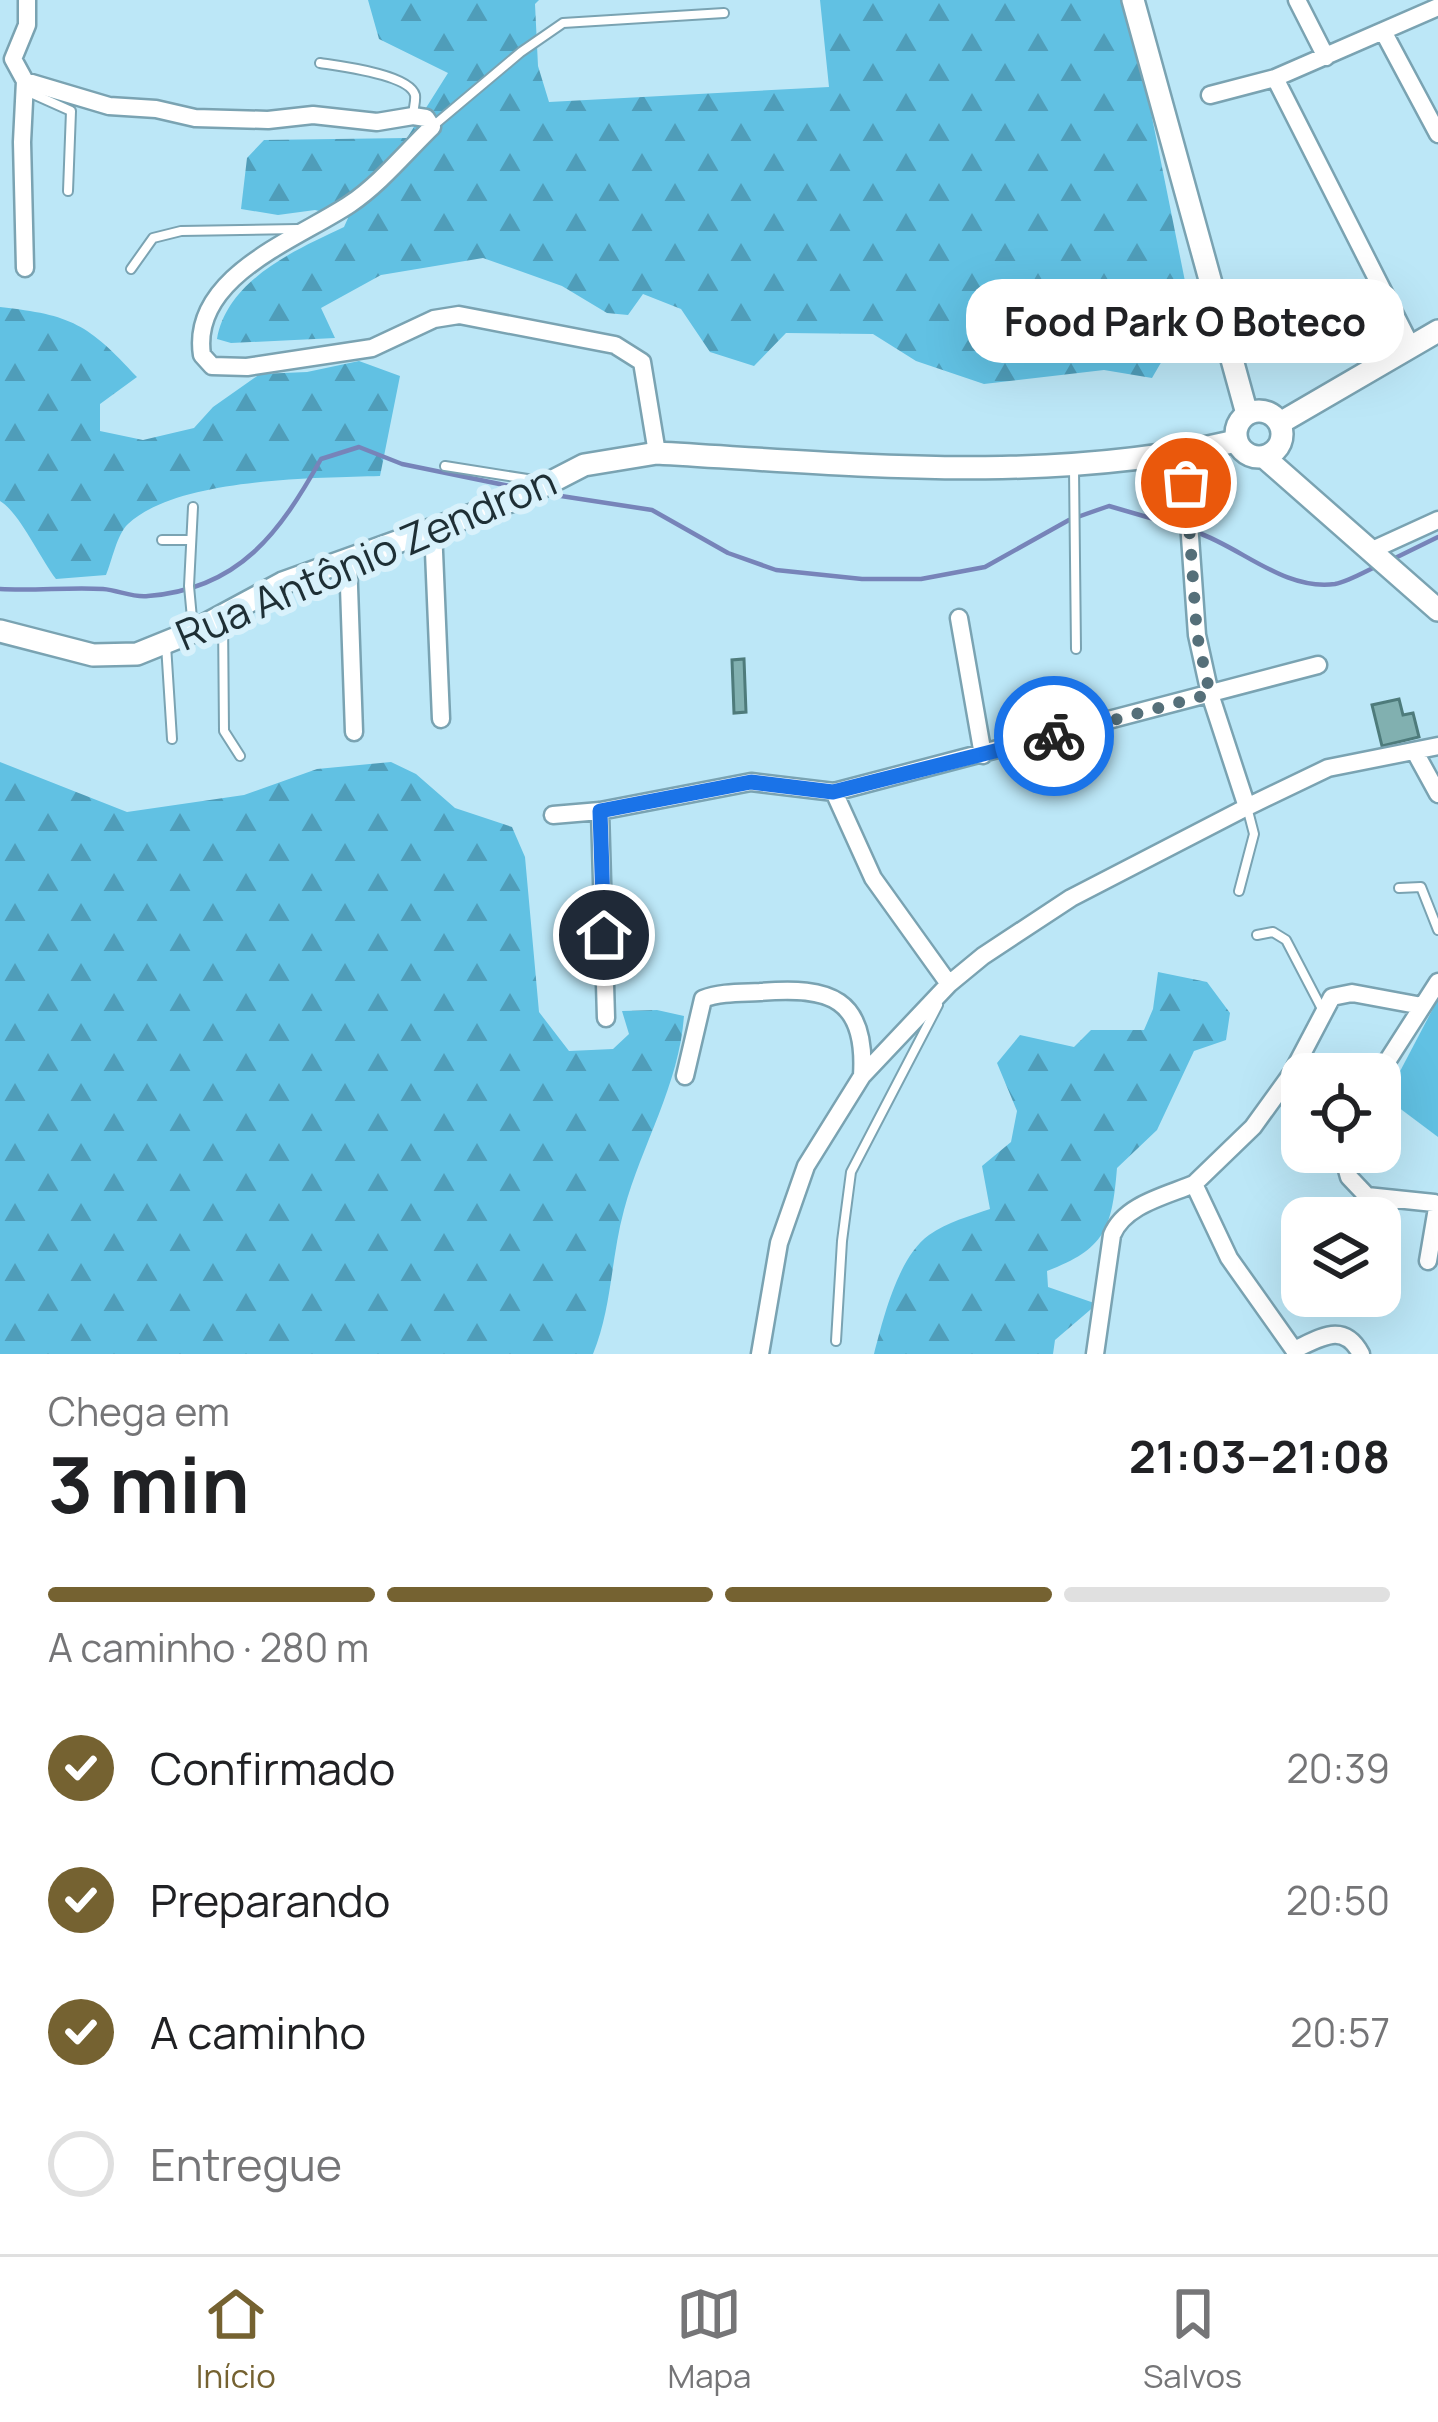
<!DOCTYPE html>
<html lang="pt">
<meta charset="utf-8">
<style>
:root{--surface:#fff;--page:#f6f6f6;--text:#202124;--muted:#757577;--line:#e0e0e0;--accent:#756231}
body{margin:0;font-family:Manrope,sans-serif;background:var(--page);color:var(--text);height:100vh;display:flex;flex-direction:column;font-size:45px;white-space:nowrap}
*{box-sizing:border-box;margin:0}
p{font-size:39px;color:var(--muted)}
.icon{flex:none;width:66px;height:66px;fill:none;stroke:currentColor;stroke-width:2;stroke-linecap:round;stroke-linejoin:round}
.map{position:relative;height:1354px;overflow:hidden}
.drawer{display:flex;flex-direction:column;background:var(--surface);flex:1}
.drawer>*{flex:none}
.buttons{position:absolute;left:1281px;top:1053px;display:grid;gap:24px}
.buttons a{display:grid;place-items:center;width:120px;height:120px;border-radius:24px;background:var(--surface);box-shadow:0 12px 48px #0002;font-size:60px}
.pin{position:absolute;display:grid;place-items:center;width:102px;height:102px;color:#fff;margin:-51px;border:6px solid #fff;border-radius:50%;box-shadow:0 3px 12px #0007}
.courier{position:absolute;display:grid;place-items:center;width:120px;height:120px;margin:-60px;border:9px solid #1a73e8;border-radius:50%;background:#fff;color:#222;box-shadow:0 3px 15px #0007}
.bubble{position:absolute;height:84px;border-radius:36px;background:var(--surface);box-shadow:0 12px 48px #0002;font-size:39px;font-weight:700;line-height:84px;text-align:center}
.headline em{font-style:normal;font-weight:700}
.headline div{display:flex;flex-direction:column-reverse}
.headline{display:flex;align-items:center;justify-content:space-between;height:204px;padding:0 48px}
h1{font-size:78px;font-weight:700;line-height:90px}
.bar{display:grid;grid-template-columns:repeat(4,1fr);gap:18px 12px;align-content:center;height:144px;padding:0 48px}
.bar i{height:15px;border-radius:9px;background:var(--line)}
.bar .selected{background:var(--accent)}
.bar p{grid-column:span 4}
ol{padding:0 48px;list-style:none}
li{display:flex;align-items:center;gap:36px;height:132px}
li p{margin-inline-start:auto}
li .icon{padding:12px;border-radius:50%;background:var(--accent);color:#fff;stroke-width:4}
li:last-child{color:var(--muted)}
li i{width:66px;height:66px;border:6px solid var(--line);border-radius:50%}
.menu{display:flex;justify-content:space-around;align-items:center;height:168px;border-top:3px solid var(--line);background:var(--surface);font-size:33px;color:var(--muted)}
.menu a{display:grid;justify-items:center;gap:6px}
.menu .selected{color:var(--accent)}
.map>svg:first-child{display:block}
.forest{fill:url(#forest-firs)}
.park{fill:#61c1e3}
.lines{fill:none;stroke-linecap:round;stroke-linejoin:round}
.stream{stroke:#7784b9;stroke-width:4.5}
.building{fill:#81b0b0;stroke:#4e7b7b;stroke-width:3}
.lane-casing{stroke:#7aa3b2;stroke-width:12}
.street-casing{stroke:#7aa3b2;stroke-width:21}
.secondary-casing{stroke:#7aa3b2;stroke-width:26}
.lane{stroke:#fff;stroke-width:8}
.street{stroke:#fff;stroke-width:16}
.secondary{stroke:#fff;stroke-width:21}
.done{stroke:#556f79;stroke-width:12;stroke-dasharray:0 21.6}
.route{stroke:#1a73e8;stroke-width:15}
.labels{text-anchor:middle;stroke-width:12;stroke-linejoin:round;paint-order:stroke}
.street-label{font-size:42px;fill:#1e2f35;stroke:#d8f1fb}
</style>
<div class="map">
<svg width="1438" height="1354" viewBox="0 0 1438 1354">
<defs>
<pattern id="forest-firs" width="22" height="20" patternUnits="userSpaceOnUse" patternTransform="scale(3)"><rect width="22" height="20" fill="#61c1e3"/><path d="M5 1l3.5 6h-7zM16 11l3.5 6h-7z" fill="#4f9db9"/></pattern>
</defs>
<rect width="100%" height="100%" fill="#bce7f7"/>
<path class="forest" d="M368,0H539L535,4L538,66L549,102L829,87L820,0H1123L1133,23L1191,311L1152,378L1104,370L984,384L916,361L873,334L786,333L754,366L710,352L681,309L643,294L628,315L607,313L562,286L483,258L381,275L321,308L335,338L231,343L217,339C227,280 295,250 344,227L348,218L315,210L278,215L241,209L247,158L264,140L407,138L448,73L379,39Z
M0,307C72,315 88,324 137,377L100,404V431L143,440L194,428L213,407L260,374L307,372L359,361L400,376L380,476C315,478 177,478 128,524C117,534 112,561 106,575L56,579C40,558 19,512 0,501Z
M0,762L127,812L244,795L317,769L391,762L416,774L455,808L512,827L525,857L539,1012L569,1051L613,1049L629,1034L622,1011L657,1010L684,1016C679,1085 642,1144 624,1210C611,1257 612,1308 593,1354H0Z
M1158,972L1207,982L1230,1013L1226,1040L1194,1051L1157,1130L1117,1168C1112,1229 1105,1249 1047,1271L1048,1287L1097,1304L1055,1340L1053,1354H874C883,1319 898,1257 929,1235C947,1222 970,1216 990,1209L982,1166L1011,1142L1017,1111L997,1063L1020,1035L1074,1047L1091,1030H1144L1153,1009Z"/>
<path class="park" d="M1438,999V1137L1386,1098Z"/>
<g class="lines">
<path class="stream" d="M548,494L652,510L728,553L776,570L862,579H921L985,567L1069,520L1109,506L1185,528
M1196,532C1241,547 1284,591 1335,584C1349,581 1366,571 1379,565
M1389,561L1438,537
M0,589C34,591 69,587 103,589C118,590 133,598 148,596C240,589 280,532 321,459L359,447L402,464L519,488"/>
</g>
<path class="building" d="M744,659L746,712L734,713L732,660Z
M1399,699L1403,715L1413,713L1419,737L1382,746L1372,705Z"/>
<g class="lines">
<g class="lane-casing">
<path id="lane" d="M320,63C339,66 409,74 415,95C416,102 413,109 413,116
M24,90L71,111L68,191
M433,126L521,52L563,23L724,13
M131,269L153,238L181,231L298,229
M445,466L540,481
M1074,469L1076,649
M193,507L189,586L193,629
M162,540H190
M223,618L224,731L240,756
M166,645L172,739
M1399,888L1421,887L1438,930
M1239,891L1254,834L1247,807
M1257,935L1273,932L1286,940L1322,1009
M836,1341L842,1241L851,1172L938,1005"/>
</g>
<g class="street-casing">
<path id="street" d="M27,0V25L13,59L25,81L109,106L156,109L195,118L268,120L313,115L377,122L413,116L426,118L432,127C406,152 380,184 350,204C298,239 190,276 202,355L212,366L247,367L372,348L434,319L459,315L615,345L642,362L657,453
M1297,0L1326,57
M1384,33L1438,134
M1275,78L1412,348
M25,81L22,142L25,268
M1210,95L1275,78L1438,7
M1184,452L1197,635L1210,694L1247,807
M433,528L441,719
M1370,551L1438,520
M348,558L354,732
M959,618L983,755
M1415,752L1438,794
M834,792L873,878L949,984
M600,811L606,1018
M553,815L600,811L751,782L834,792L1318,665
M1379,1074L1438,982
M685,1076L703,999C720,992 742,993 760,992C830,986 867,998 862,1076
M1342,1152L1349,1177L1367,1196L1434,1203L1437,1208L1428,1261
M1363,1218L1394,1199
M1296,1349C1322,1337 1344,1322 1361,1354
M760,1354L779,1243L806,1166L862,1076L949,984L983,956L1071,898L1247,807L1328,768L1438,746
M1095,1354L1112,1235C1124,1205 1165,1196 1194,1184
M1297,1354L1229,1258L1194,1184L1253,1127L1292,1073L1332,997L1352,993L1422,1006"/>
</g>
<g class="secondary-casing">
<path id="secondary" d="M1133,0L1247,414
M1236 434a23 23 0 1 1 46 0a23 23 0 1 1-46 0Z
M1280,423L1438,331
M1264,457L1438,610
M0,631L93,655L137,654L194,631L283,583L522,497L584,465L657,453C849,464 1047,485 1236,441"/>
</g>
<use href="#lane" class="lane"/>
<use href="#street" class="street"/>
<use href="#secondary" class="secondary"/>
</g>
<g class="lines">
<path class="done" d="M1054,736L1210,694L1197,635L1186,483"/>
<path class="route" d="M604,935L600,811L751,782L833,792L1054,736"/>
</g>
<g class="labels">
<g class="street-label">
<text transform="translate(366 558) rotate(-23)" y="15">Rua Antônio Zendron</text>
</g>
</g>
</svg>
<div class="buttons">
<a><svg class="icon" aria-label="locate" viewBox="0 0 24 24"><circle cx="12" cy="12" r="6"/><path d="M12 2v4M12 18v4M2 12h4M18 12h4"/></svg></a>
<a><svg class="icon" aria-label="layers" viewBox="0 0 24 24"><path d="M12 4l9 5-9 5-9-5zM3 14l9 5 9-5"/></svg></a>
</div>
<div class="pin" style="left:1186px;top:483px;background:#ea580c"><svg class="icon" aria-label="bag" viewBox="0 0 24 24"><path d="M5 8h14l-1 12H6zM9 8a3 3 0 0 1 6 0"/></svg></div>
<div class="pin" style="left:604px;top:935px;background:#1f2937"><svg class="icon" aria-label="home" viewBox="0 0 24 24"><path d="M3 11l9-7 9 7M6 9v11h12V9"/></svg></div>
<div class="courier" style="left:1054px;top:736px"><svg class="icon" aria-label="bike" viewBox="0 0 24 24"><circle cx="6" cy="16" r="4"/><circle cx="18" cy="16" r="4"/><path d="M6 16l4-8h5l3 8M10 8l3 8H6M13 5h3"/></svg></div>
<div class="bubble" style="left:966px;top:279px;width:438px">Food Park O Boteco</div>
</div>
<section class="drawer">
<div class="headline"><div><h1>3 min</h1><p>Chega em</p></div><em>21:03–21:08</em></div>
<div class="bar"><i class="selected"></i><i class="selected"></i><i class="selected"></i><i></i><p>A caminho · 280 m</p></div>
<ol>
<li><svg class="icon" aria-label="check" viewBox="0 0 24 24"><path d="M5 12l5 5 9-10"/></svg>Confirmado<p>20:39</p></li>
<li><svg class="icon" aria-label="check" viewBox="0 0 24 24"><path d="M5 12l5 5 9-10"/></svg>Preparando<p>20:50</p></li>
<li><svg class="icon" aria-label="check" viewBox="0 0 24 24"><path d="M5 12l5 5 9-10"/></svg>A caminho<p>20:57</p></li>
<li><i></i>Entregue</li>
</ol>
</section>
<nav class="menu">
<a class="selected"><svg class="icon" aria-label="home" viewBox="0 0 24 24"><path d="M3 11l9-7 9 7M6 9v11h12V9"/></svg>Início</a>
<a><svg class="icon" aria-label="map" viewBox="0 0 24 24"><path d="M3 6l6-2 6 2 6-2v14l-6 2-6-2-6 2zM9 4v14M15 6v14"/></svg>Mapa</a>
<a><svg class="icon" aria-label="saved" viewBox="0 0 24 24"><path d="M7 4h10v16l-5-4-5 4z"/></svg>Salvos</a>
</nav>
